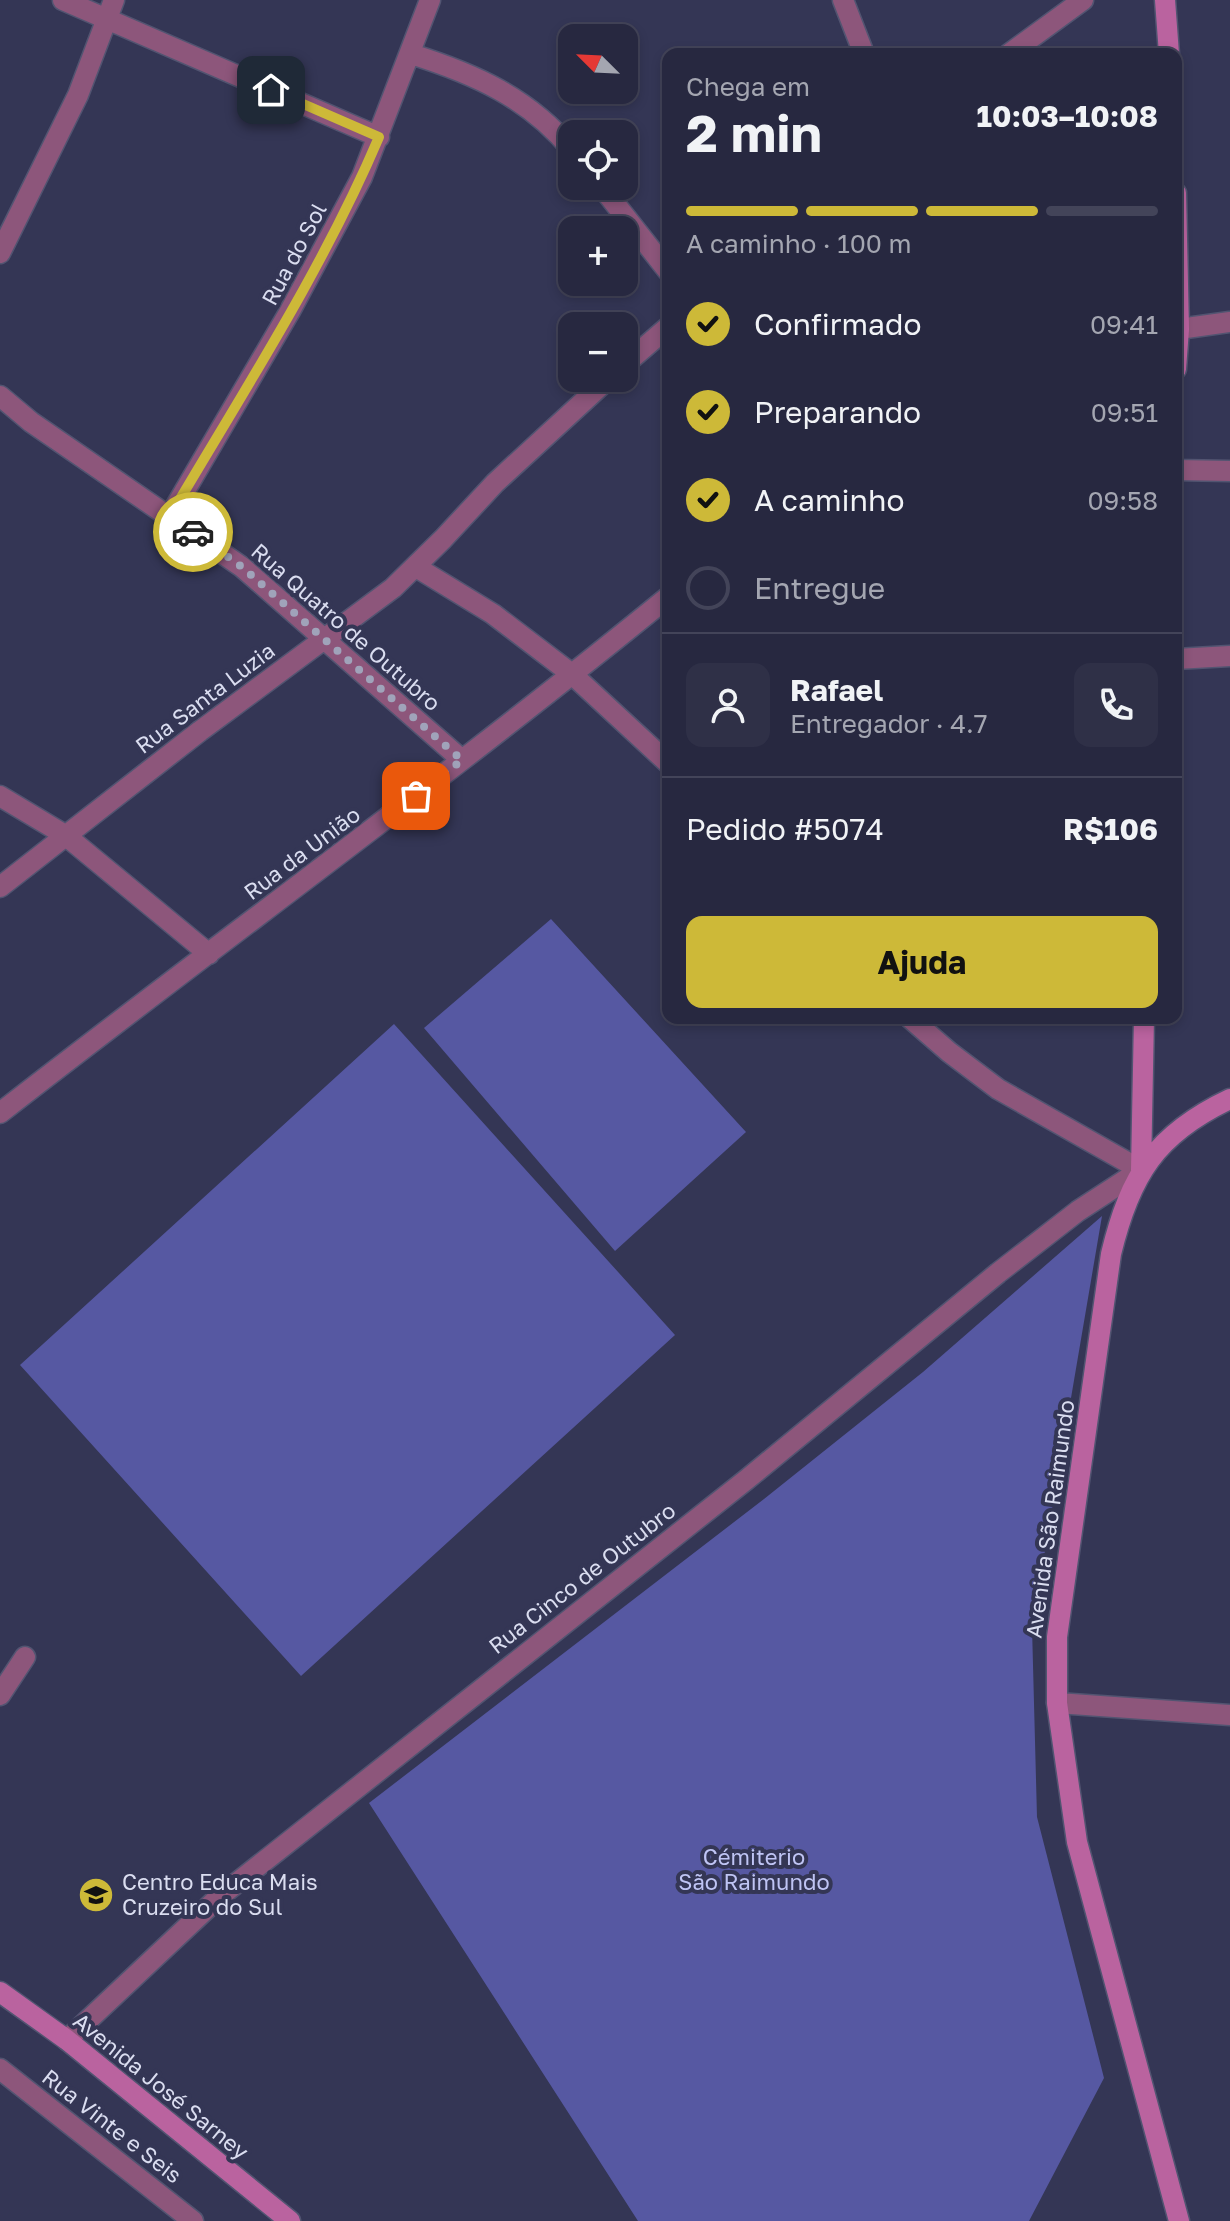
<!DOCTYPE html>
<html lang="pt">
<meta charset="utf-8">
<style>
:root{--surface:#272840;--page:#2f3047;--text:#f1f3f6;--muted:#a4a6b1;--line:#434459;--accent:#cdb938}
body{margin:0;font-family:"Golos Text",sans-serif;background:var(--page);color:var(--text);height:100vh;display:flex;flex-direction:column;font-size:30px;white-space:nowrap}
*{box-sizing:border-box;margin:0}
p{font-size:26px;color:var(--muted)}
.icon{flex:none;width:44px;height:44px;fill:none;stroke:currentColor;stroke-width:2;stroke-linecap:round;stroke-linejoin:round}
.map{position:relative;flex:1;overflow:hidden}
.details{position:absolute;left:662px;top:48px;width:520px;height:976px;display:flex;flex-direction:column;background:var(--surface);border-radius:16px;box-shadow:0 4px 12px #0003,0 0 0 2px var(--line)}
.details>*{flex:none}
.needle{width:52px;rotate:294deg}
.controls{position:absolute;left:558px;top:24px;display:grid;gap:16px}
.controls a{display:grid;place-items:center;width:80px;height:80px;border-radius:16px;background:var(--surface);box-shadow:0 4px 12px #0003,0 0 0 2px var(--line);font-size:40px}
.pin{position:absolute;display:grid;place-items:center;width:68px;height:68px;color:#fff;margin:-34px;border-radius:16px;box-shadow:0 4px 12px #0006}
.courier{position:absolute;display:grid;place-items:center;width:80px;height:80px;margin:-40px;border:6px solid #cdb938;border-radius:50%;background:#fff;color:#222;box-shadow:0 2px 10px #0007}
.summary em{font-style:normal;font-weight:700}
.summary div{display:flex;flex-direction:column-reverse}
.summary{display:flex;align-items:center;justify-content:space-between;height:136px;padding:0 24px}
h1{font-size:52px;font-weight:700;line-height:60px}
.bar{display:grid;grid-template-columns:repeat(4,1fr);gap:12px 8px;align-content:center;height:96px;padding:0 24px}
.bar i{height:10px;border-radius:6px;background:var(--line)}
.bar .on{background:var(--accent)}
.bar p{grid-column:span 4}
.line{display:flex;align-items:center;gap:20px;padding:0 24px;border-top:2px solid var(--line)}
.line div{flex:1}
.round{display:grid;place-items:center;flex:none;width:84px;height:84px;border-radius:16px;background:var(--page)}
ol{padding:0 24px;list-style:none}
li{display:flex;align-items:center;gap:24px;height:88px}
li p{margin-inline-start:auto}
li .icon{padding:8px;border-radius:50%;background:var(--accent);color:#111;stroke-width:4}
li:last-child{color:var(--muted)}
li i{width:44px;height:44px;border:4px solid var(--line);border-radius:50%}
.action{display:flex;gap:16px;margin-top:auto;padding:16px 24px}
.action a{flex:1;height:92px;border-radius:16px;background:var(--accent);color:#111;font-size:32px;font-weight:700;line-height:92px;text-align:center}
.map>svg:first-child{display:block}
.green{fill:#5658a2}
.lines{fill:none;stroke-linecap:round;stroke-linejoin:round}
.lane-casing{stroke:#525471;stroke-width:23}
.street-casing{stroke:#525471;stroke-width:23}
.secondary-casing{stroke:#525471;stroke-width:23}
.lane{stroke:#8d567b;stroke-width:20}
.street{stroke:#8d567b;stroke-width:20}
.secondary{stroke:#ba639f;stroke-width:20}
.done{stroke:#a0a3ba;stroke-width:8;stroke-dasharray:0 14.4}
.route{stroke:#cdb938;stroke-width:10}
.labels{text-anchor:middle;stroke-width:8;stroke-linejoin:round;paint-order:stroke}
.street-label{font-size:22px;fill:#daddf0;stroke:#343655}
.park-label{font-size:22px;fill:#bfc4f4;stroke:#343655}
.poi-label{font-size:22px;fill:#daddf0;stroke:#343655;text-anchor:start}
</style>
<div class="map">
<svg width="1230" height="2221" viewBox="0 0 1230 2221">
<rect width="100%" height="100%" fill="#343655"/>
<path class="green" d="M551,919L746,1132L615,1251L424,1028Z
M394,1024L675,1335L301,1676L20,1365Z
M1102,1216L1032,1627L1037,1817L1104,2078L1029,2221H638L369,1803L764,1499L923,1372Z"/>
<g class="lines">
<g class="lane-casing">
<path id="lane" d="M0,1695L25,1657"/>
</g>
<g class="street-casing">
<path id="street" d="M63,0L379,137
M843,0L864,54
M411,54C475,74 529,98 572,150
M1009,54L1083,0
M601,186L668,271
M0,253L78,95L114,0
M1179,329L1230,322
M624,365L668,327
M0,396L31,422L242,567L462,760
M1176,470L1230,471
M170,516L290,311L362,177L430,0
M416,567L493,614L573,675L668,763
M1176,659L1230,656
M0,796L65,835L209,954
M0,887L200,731L393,588L443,539L495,483L609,378
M0,1113C222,940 450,775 668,597
M1057,1703L1230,1715
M67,2040L219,1897L746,1480L998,1273L1078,1211L1141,1170L998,1089L949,1052L910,1018
M0,2069L193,2221"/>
</g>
<g class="secondary-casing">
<path id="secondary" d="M1165,0L1169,54
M1176,193L1179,329L1176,369
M1141,1170L1144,1018
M0,1992L67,2040L290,2221
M1179,2221L1077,1842L1057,1703V1637L1111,1254C1130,1175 1156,1134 1230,1099"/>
</g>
<use href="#lane" class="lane"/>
<use href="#street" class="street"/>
<use href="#secondary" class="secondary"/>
</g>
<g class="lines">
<path class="done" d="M193,532L242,567L462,760L416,796"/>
<path class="route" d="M193,532L170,516C243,392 323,269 379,137L271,90"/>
</g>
<defs>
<g id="school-disc" transform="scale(1.8)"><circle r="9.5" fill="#cdb938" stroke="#343655"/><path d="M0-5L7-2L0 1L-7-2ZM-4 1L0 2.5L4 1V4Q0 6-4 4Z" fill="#111"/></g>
</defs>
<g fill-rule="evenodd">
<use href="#school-disc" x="96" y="1895"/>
</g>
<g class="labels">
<g class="street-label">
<text transform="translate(294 254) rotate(-62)" y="8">Rua do Sol</text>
<text transform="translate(346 627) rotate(41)" y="8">Rua Quatro de Outubro</text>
<text transform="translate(205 698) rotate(-37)" y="8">Rua Santa Luzia</text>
<text transform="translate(302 853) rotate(-37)" y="8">Rua da União</text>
<text transform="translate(1050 1519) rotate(-82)" y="8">Avenida São Raimundo</text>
<text transform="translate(582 1578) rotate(-38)" y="8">Rua Cinco de Outubro</text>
<text transform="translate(161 2086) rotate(39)" y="8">Avenida José Sarney</text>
<text transform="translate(112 2126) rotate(38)" y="8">Rua Vinte e Seis</text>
</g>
<g class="park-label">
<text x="754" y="1865">Cémiterio<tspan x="754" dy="25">São Raimundo</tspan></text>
</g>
<g class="poi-label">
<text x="122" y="1890">Centro Educa Mais<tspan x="122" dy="25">Cruzeiro do Sul</tspan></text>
</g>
</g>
</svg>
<div class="controls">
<a><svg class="needle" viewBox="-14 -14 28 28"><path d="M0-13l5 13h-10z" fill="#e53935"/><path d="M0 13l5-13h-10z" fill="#a4a6b1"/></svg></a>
<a><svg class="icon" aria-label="locate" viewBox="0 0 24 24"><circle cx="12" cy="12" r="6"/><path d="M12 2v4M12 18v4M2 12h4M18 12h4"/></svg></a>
<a>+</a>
<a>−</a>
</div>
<div class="pin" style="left:416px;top:796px;background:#ea580c"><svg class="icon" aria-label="bag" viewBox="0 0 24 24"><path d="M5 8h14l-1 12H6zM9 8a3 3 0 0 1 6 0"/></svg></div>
<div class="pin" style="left:271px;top:90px;background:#1f2937"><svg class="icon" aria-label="home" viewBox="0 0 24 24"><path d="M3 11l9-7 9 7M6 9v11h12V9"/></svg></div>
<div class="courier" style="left:193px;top:532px"><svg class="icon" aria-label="car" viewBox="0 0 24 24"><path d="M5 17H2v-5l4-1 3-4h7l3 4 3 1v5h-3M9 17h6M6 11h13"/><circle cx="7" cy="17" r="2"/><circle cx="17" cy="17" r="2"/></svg></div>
<section class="details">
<div class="summary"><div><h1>2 min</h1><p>Chega em</p></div><em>10:03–10:08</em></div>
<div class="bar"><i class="on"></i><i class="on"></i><i class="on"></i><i></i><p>A caminho · 100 m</p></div>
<ol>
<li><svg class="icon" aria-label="check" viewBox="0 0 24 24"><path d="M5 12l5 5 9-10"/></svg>Confirmado<p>09:41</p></li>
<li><svg class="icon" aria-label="check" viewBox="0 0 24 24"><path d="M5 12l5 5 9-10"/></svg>Preparando<p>09:51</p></li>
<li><svg class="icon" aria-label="check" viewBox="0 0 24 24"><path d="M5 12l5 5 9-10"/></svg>A caminho<p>09:58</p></li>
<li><i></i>Entregue</li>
</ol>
<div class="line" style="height:144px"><a class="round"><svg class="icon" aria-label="person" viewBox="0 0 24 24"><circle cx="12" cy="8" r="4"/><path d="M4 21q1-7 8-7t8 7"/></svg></a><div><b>Rafael</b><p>Entregador · 4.7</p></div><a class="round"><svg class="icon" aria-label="phone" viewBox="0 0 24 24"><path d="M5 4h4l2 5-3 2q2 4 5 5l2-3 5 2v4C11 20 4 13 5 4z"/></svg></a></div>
<div class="line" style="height:104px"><div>Pedido #5074</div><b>R$106</b></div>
<div class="action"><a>Ajuda</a></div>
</section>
</div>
